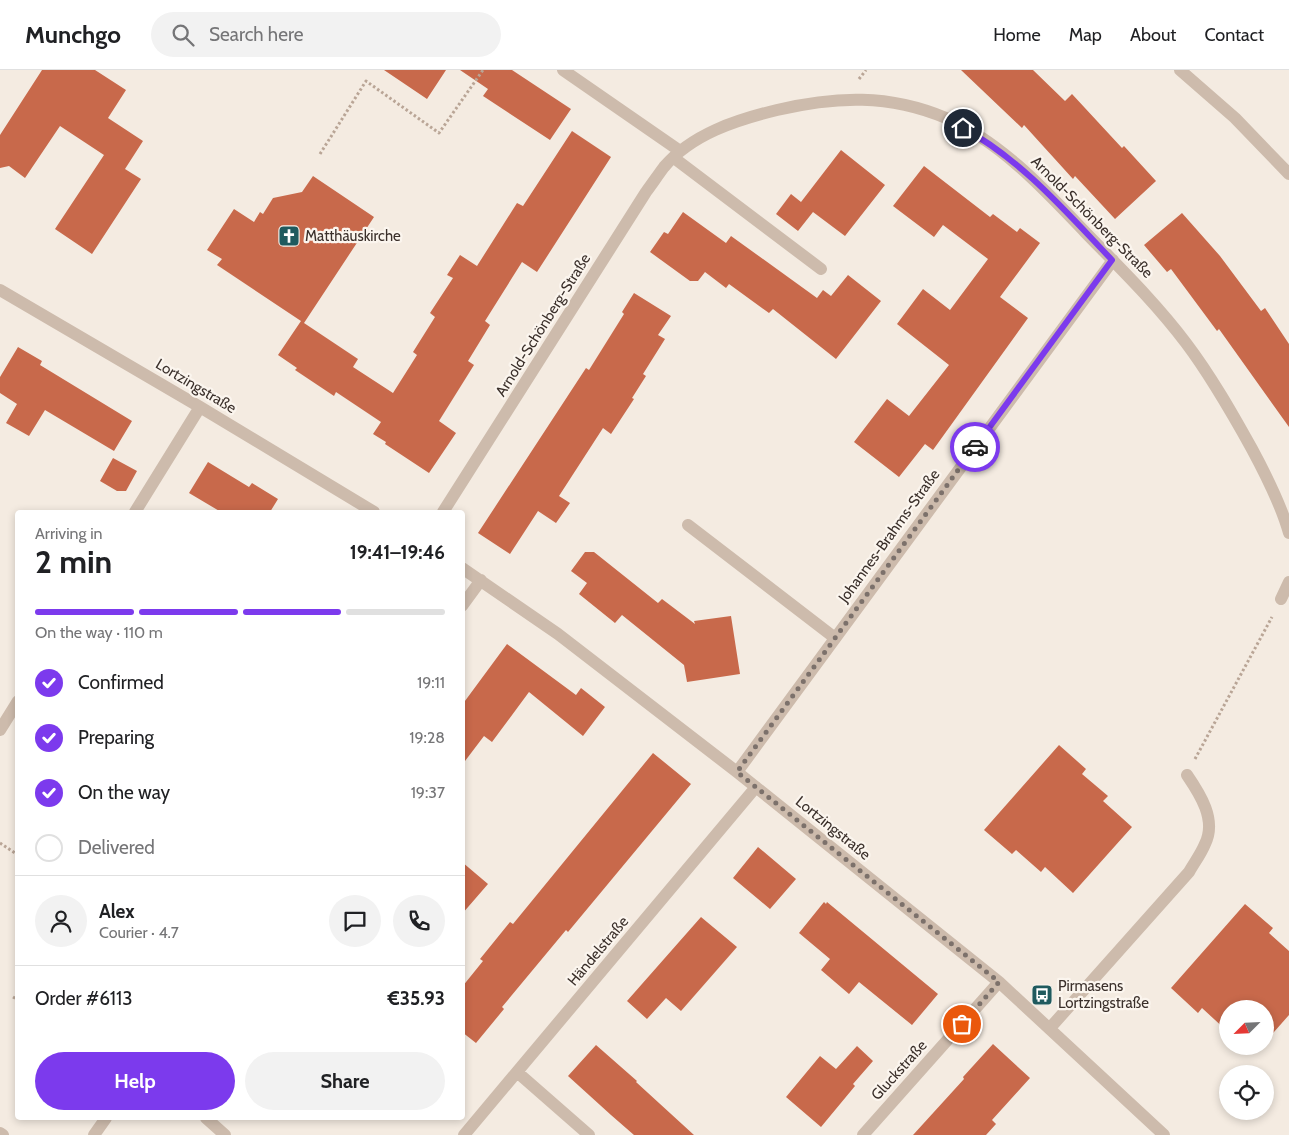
<!DOCTYPE html>
<meta charset="utf-8">
<style>
:root{--surface:#fff;--page:#f2f2f2;--text:#202124;--muted:#757577;--line:#e0e0e0;--accent:#7c3aed}
body{margin:0;font-family:Cabin,sans-serif;background:var(--page);color:var(--text);height:100vh;display:flex;flex-direction:column;font-size:19px;white-space:nowrap}
*{box-sizing:border-box;margin:0}
p{font-size:16px;color:var(--muted)}
.icon{flex:none;width:28px;height:28px;fill:none;stroke:currentColor;stroke-width:2;stroke-linecap:round;stroke-linejoin:round}
.map{position:relative;flex:1;overflow:hidden}
.panel{position:absolute;left:15px;top:440px;width:450px;height:610px;display:flex;flex-direction:column;background:var(--surface);border-radius:5px;box-shadow:0 2px 8px #0003}
.panel>*{flex:none}
.needle{width:32px;rotate:246deg}
.tools{position:absolute;left:1219px;top:930px;display:grid;gap:10px}
.tools a{display:grid;place-items:center;width:55px;height:55px;border-radius:50%;background:var(--surface);box-shadow:0 2px 8px #0003;font-size:25px}
.pin{position:absolute;display:grid;place-items:center;width:42px;height:42px;color:#fff;margin:-21px;border:2px solid #fff;border-radius:50%;box-shadow:0 1px 5px #0007}
.courier{position:absolute;display:grid;place-items:center;width:50px;height:50px;margin:-25px;border:4px solid #7c3aed;border-radius:50%;background:#fff;color:#222;box-shadow:0 1px 6px #0007}
.head em{font-style:normal;font-weight:800}
.head div{display:flex;flex-direction:column-reverse}
.head{display:flex;align-items:center;justify-content:space-between;height:85px;padding:0 20px}
h1{font-size:32px;font-weight:800;line-height:38px}
.bar{display:grid;grid-template-columns:repeat(4,1fr);gap:8px 5px;align-content:center;height:60px;padding:0 20px}
.bar i{height:6px;border-radius:4px;background:var(--line)}
.bar .current{background:var(--accent)}
.bar p{grid-column:span 4}
.line{display:flex;align-items:center;gap:12px;padding:0 20px;border-top:1px solid var(--line)}
.line div{flex:1}
.round{display:grid;place-items:center;flex:none;width:52px;height:52px;border-radius:26px;background:var(--page)}
ol{padding:0 20px;list-style:none}
li{display:flex;align-items:center;gap:15px;height:55px}
li p{margin-inline-start:auto}
li .icon{padding:5px;border-radius:50%;background:var(--accent);color:#fff;stroke-width:4}
li:last-child{color:var(--muted)}
li i{width:28px;height:28px;border:2px solid var(--line);border-radius:50%}
.primary-button{display:flex;gap:10px;margin-top:auto;padding:10px 20px}
.primary-button a{flex:1;height:58px;border-radius:30px;background:var(--accent);color:#fff;font-size:20px;font-weight:800;line-height:58px;text-align:center}
.primary-button a+a{background:var(--page);color:var(--text)}
header{display:flex;align-items:center;gap:30px;box-sizing:border-box;height:70px;padding:0 25px;background:var(--surface);border-bottom:1px solid var(--line)}
header strong{font-size:24px}
nav{display:flex;gap:28px;margin-inline-start:auto;font-size:18px}
.search{width:350px;height:45px;background:var(--page);display:flex;align-items:center;gap:12px;box-sizing:border-box;padding:0 18px;border-radius:28px;color:var(--muted);font-size:19px}
.map>svg:first-child{display:block}
.building{fill:#c8694b}
.lines{fill:none;stroke-linecap:round;stroke-linejoin:round}
.path{stroke:#b9a596;stroke-width:3;stroke-dasharray:2.5 2.5;stroke-linecap:butt}
.service{stroke:#cdbbac;stroke-width:12}
.minor{stroke:#cdbbac;stroke-width:12}
.done{stroke:#7c716b;stroke-width:5;stroke-dasharray:0 9}
.route{stroke:#7c3aed;stroke-width:6}
.labels{text-anchor:middle;stroke-width:4.5;stroke-linejoin:round;paint-order:stroke}
.street-label{font-size:15px;fill:#3b302b;stroke:#fbf5ee}
.poi-label{font-size:15px;fill:#3b302b;stroke:#fbf5ee;text-anchor:start}
</style>
<header>
<strong>Munchgo</strong>
<div class="search"><svg class="icon" aria-label="search" viewBox="0 0 24 24"><circle cx="10" cy="10" r="6"/><path d="M15 15l6 6"/></svg>Search here</div>
<nav><a>Home</a><a>Map</a><a>About</a><a>Contact</a></nav>
</header>
<div class="map">
<svg width="1289" height="1065" viewBox="0 0 1289 1065">
<rect width="100%" height="100%" fill="#f4ebe1"/>
<path class="building" d="M42,0H95L126,20L108,48L143,71L125,99L141,109L92,184L55,159L104,85L60,56L25,108L9,96L0,98V65Z
M384,0H446L427,29Z
M460,0H512L571,39L550,70L483,26L488,19Z
M961,0H1033L1065,31L1072,24L1122,78L1124,76L1156,111L1115,149L1075,106L1073,109L1024,55L1022,58Z
M572,61L611,87L537,202L522,192L485,251L490,255L468,291L474,295L439,351L456,363L429,403L385,374L386,372L373,364L381,352L336,322L334,326L295,300L297,298L278,285L301,251L217,195L222,189L207,180L234,139L254,152L260,142L263,144L273,128L302,122L313,106L374,147L304,253L358,289L353,297L393,323L417,285L413,282L435,247L430,243L453,208L447,205L460,185L477,196L517,133L523,136Z
M841,80L885,115L845,166L813,142L798,161L776,144L791,124L801,132Z
M924,96L990,147L993,144L1017,162L1020,158L1040,173L1000,227L1028,248L933,380L925,374L899,407L854,372L887,329L909,346L949,295L897,254L923,219L950,240L988,189L943,155L934,167L893,136Z
M683,142L726,173L731,166L817,228L823,220L831,226L848,205L881,231L836,289L773,239L769,243L729,214L726,218L705,202L698,211H690L650,182L664,162L668,164Z
M1182,143L1220,186L1261,241L1265,238L1289,274V357L1219,259L1217,261L1171,199L1167,202L1144,175Z
M634,223L671,246L658,265L665,269L643,304L646,306L632,328L634,329L611,364L603,358L559,426L570,433L556,453L538,441L510,484L478,463L586,298L589,300L624,244L622,242Z
M18,277L42,291L40,295L132,351L114,381L45,340L29,366L6,353L17,334L0,323V307Z
M113,388L137,401L126,421H117L100,411Z
M208,392L249,417L252,413L278,429L270,442H221L189,423Z
M585,482H594L658,533L662,529L695,554L694,551L731,546L740,604L687,612L684,595L622,545L615,553L579,524L587,513L571,501Z
M507,574L576,625L581,618L605,637L583,666L529,622L492,672L484,666L462,695V635Z
M1059,675L1086,699L1082,704L1108,726L1103,731L1132,757L1073,823L1045,797L1041,802L1016,780L1012,784L984,760Z
M653,683L691,714L568,862L566,860L502,937L504,939L476,973L462,962V917L483,891L480,889L510,852L513,854Z
M758,777L796,809L770,839L733,808Z
M462,792L488,814L462,844Z
M824,832L826,834L827,832L938,924L912,955L859,912L849,924L821,900L830,889L799,863Z
M1245,834L1273,858L1269,863L1289,881V945L1265,972V939H1228L1227,961L1202,938L1198,943L1171,918Z
M701,847L737,877L681,941L666,928L647,949L627,931Z
M993,974L1030,1008L992,1050L996,1054L986,1065H913L964,1009L963,1007Z
M596,975L637,1011L636,1012L694,1065H634L611,1045L568,1006Z
M857,976L873,991L853,1014L855,1016L821,1057L786,1027L820,986L836,999Z"/>
<g class="lines">
<path class="path" d="M859,9L866,0
M320,84L366,11L439,63L483,0
M1195,689L1272,547
M0,773L18,785
M13,927L18,930"/>
<path class="service" d="M688,455L835,568
M0,1063L3,1065"/>
<path class="minor" d="M563,0L680,81
M1180,0L1235,48L1289,104
M674,88L821,199
M0,220L200,337L374,442
M135,442L200,337
M443,442L646,122C652,114 658,105 664,97C692,64 736,50 777,40C836,26 889,24 946,48C1001,72 1045,120 1085,162C1120,198 1156,233 1186,273C1211,306 1232,343 1252,379C1266,405 1281,434 1289,463
M462,498L558,564L737,702L999,912L1164,1065
M1281,529L1289,512
M462,536L481,510
M0,660L18,631
M737,702L1113,190
M1050,958L1189,802C1194,793 1201,784 1205,774C1217,750 1200,724 1187,705
M517,1002L589,1065
M206,1048L225,1065
M94,1065L106,1048
M464,1065L756,717
M863,1065L999,912"/>
</g>
<g class="lines">
<path class="done" d="M962,954L999,912L737,702L975,377"/>
<path class="route" d="M963,58C1022,90 1067,143 1112,190L975,377"/>
</g>
<defs>
<g id="church-square" transform="scale(1.125)"><rect x="-9" y="-9" width="18" height="18" rx="4" fill="#1f5a5e" stroke="#fbf5ee"/><path d="M-1.2-6h2.4v3.5h3.3v2.4h-3.3V6h-2.4V-.1h-3.3v-2.4h3.3Z" fill="#fff"/></g>
<g id="bus-square" transform="scale(1.125)"><rect x="-9" y="-9" width="18" height="18" rx="4" fill="#1f5a5e" stroke="#fbf5ee"/><path d="M-5-6H5V4H4V6H2V4H-2V6H-4V4H-5ZM-3.5-4V0h7V-4ZM-3.5 1.2v1.5H-2V1.2ZM2 1.2v1.5H3.5V1.2Z" fill="#fff"/></g>
</defs>
<g fill-rule="evenodd">
<use href="#church-square" x="289" y="166"/>
<use href="#bus-square" x="1042" y="925"/>
</g>
<g class="labels">
<g class="street-label">
<text transform="translate(1092 147) rotate(45)" y="5">Arnold-Schönberg-Straße</text>
<text transform="translate(543 255) rotate(-58)" y="5">Arnold-Schönberg-Straße</text>
<text transform="translate(196 316) rotate(31)" y="5">Lortzingstraße</text>
<text transform="translate(889 466) rotate(-54)" y="5">Johannes-Brahms-Straße</text>
<text transform="translate(833 758) rotate(39)" y="5">Lortzingstraße</text>
<text transform="translate(598 881) rotate(-50)" y="5">Händelstraße</text>
<text transform="translate(899 1000) rotate(-48)" y="5">Gluckstraße</text>
</g>
<g class="poi-label">
<text x="305" y="171">Matthäuskirche</text>
<text x="1058" y="921">Pirmasens<tspan x="1058" dy="17">Lortzingstraße</tspan></text>
</g>
</g>
</svg>
<div class="tools">
<a><svg class="needle" viewBox="-14 -14 28 28"><path d="M0-13l5 13h-10z" fill="#e53935"/><path d="M0 13l5-13h-10z" fill="#757577"/></svg></a>
<a><svg class="icon" aria-label="locate" viewBox="0 0 24 24"><circle cx="12" cy="12" r="6"/><path d="M12 2v4M12 18v4M2 12h4M18 12h4"/></svg></a>
</div>
<div class="pin" style="left:962px;top:954px;background:#ea580c"><svg class="icon" aria-label="bag" viewBox="0 0 24 24"><path d="M5 8h14l-1 12H6zM9 8a3 3 0 0 1 6 0"/></svg></div>
<div class="pin" style="left:963px;top:58px;background:#1f2937"><svg class="icon" aria-label="home" viewBox="0 0 24 24"><path d="M3 11l9-7 9 7M6 9v11h12V9"/></svg></div>
<div class="courier" style="left:975px;top:377px"><svg class="icon" aria-label="car" viewBox="0 0 24 24"><path d="M5 17H2v-5l4-1 3-4h7l3 4 3 1v5h-3M9 17h6M6 11h13"/><circle cx="7" cy="17" r="2"/><circle cx="17" cy="17" r="2"/></svg></div>
<section class="panel">
<div class="head"><div><h1>2 min</h1><p>Arriving in</p></div><em>19:41–19:46</em></div>
<div class="bar"><i class="current"></i><i class="current"></i><i class="current"></i><i></i><p>On the way · 110 m</p></div>
<ol>
<li><svg class="icon" aria-label="check" viewBox="0 0 24 24"><path d="M5 12l5 5 9-10"/></svg>Confirmed<p>19:11</p></li>
<li><svg class="icon" aria-label="check" viewBox="0 0 24 24"><path d="M5 12l5 5 9-10"/></svg>Preparing<p>19:28</p></li>
<li><svg class="icon" aria-label="check" viewBox="0 0 24 24"><path d="M5 12l5 5 9-10"/></svg>On the way<p>19:37</p></li>
<li><i></i>Delivered</li>
</ol>
<div class="line" style="height:90px"><a class="round"><svg class="icon" aria-label="person" viewBox="0 0 24 24"><circle cx="12" cy="8" r="4"/><path d="M4 21q1-7 8-7t8 7"/></svg></a><div><b>Alex</b><p>Courier · 4.7</p></div><a class="round"><svg class="icon" aria-label="chat" viewBox="0 0 24 24"><path d="M4 5h16v11H9l-5 4z"/></svg></a><a class="round"><svg class="icon" aria-label="phone" viewBox="0 0 24 24"><path d="M5 4h4l2 5-3 2q2 4 5 5l2-3 5 2v4C11 20 4 13 5 4z"/></svg></a></div>
<div class="line" style="height:65px"><div>Order #6113</div><b>€35.93</b></div>
<div class="primary-button"><a>Help</a><a>Share</a></div>
</section>
</div>
